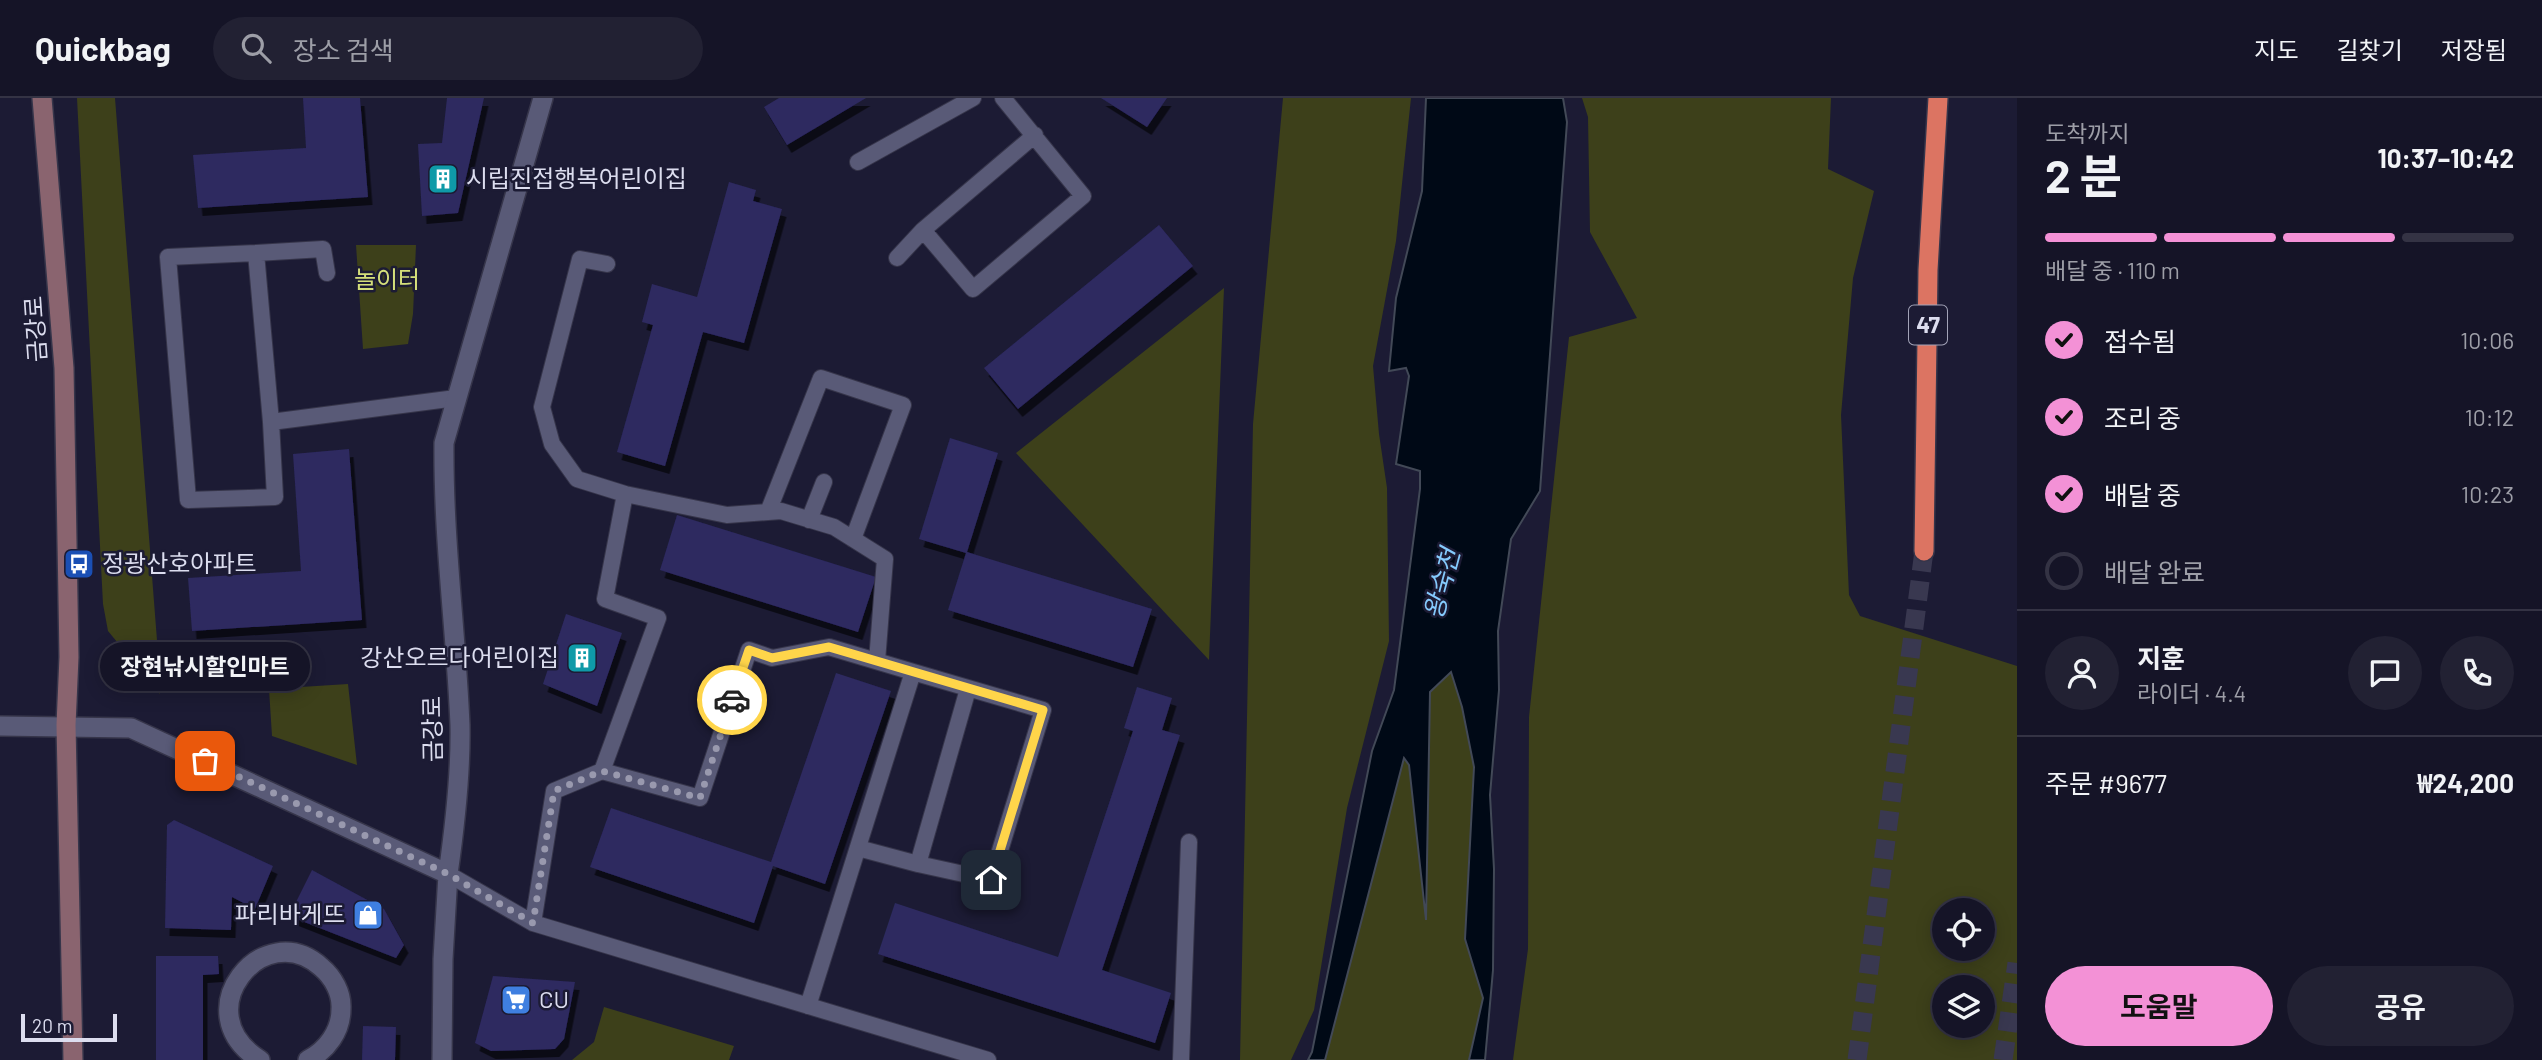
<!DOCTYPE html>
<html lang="ko">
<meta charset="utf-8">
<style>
:root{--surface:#151427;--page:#222133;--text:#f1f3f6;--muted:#9d9ea7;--line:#343344;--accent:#f391d6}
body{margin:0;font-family:Barlow,"Noto Sans KR",sans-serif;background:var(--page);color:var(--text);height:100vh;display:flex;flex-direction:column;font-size:26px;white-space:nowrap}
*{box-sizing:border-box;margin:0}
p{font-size:23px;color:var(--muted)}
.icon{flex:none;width:38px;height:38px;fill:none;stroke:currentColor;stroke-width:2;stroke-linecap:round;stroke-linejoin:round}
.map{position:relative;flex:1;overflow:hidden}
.side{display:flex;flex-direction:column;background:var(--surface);width:525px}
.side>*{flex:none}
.buttons{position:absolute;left:1932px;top:800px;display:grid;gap:14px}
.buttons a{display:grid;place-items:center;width:63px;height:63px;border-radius:50%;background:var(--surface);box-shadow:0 4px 18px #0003,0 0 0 2px var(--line);font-size:35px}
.scale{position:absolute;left:21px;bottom:18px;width:96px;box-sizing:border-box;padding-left:7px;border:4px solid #dcddef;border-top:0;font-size:19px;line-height:24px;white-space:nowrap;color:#dcddef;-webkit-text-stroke:5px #1c1b34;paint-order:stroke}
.pin{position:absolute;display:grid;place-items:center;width:60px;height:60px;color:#fff;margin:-30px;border-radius:14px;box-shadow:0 4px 10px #0006}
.courier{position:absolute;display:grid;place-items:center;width:70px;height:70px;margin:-35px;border:5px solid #ffd54a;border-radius:50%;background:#fff;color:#222;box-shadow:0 2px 9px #0007}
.bubble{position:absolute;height:49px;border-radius:24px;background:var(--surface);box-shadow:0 4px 18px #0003,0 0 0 2px var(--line);font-size:23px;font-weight:700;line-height:49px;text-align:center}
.summary em{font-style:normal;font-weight:700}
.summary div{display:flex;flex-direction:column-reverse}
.summary{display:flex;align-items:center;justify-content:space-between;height:119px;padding:0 28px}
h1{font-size:46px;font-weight:700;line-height:52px}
.bar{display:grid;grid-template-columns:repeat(4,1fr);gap:10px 7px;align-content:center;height:84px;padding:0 28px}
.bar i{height:9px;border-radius:5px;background:var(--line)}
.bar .current{background:var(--accent)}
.bar p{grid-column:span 4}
.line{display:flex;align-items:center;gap:18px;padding:0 28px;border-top:2px solid var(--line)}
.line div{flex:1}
.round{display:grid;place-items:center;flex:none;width:74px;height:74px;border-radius:37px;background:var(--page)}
ol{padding:0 28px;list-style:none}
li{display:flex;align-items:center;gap:21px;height:77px}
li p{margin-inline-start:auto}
li .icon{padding:7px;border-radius:50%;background:var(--accent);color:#111;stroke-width:4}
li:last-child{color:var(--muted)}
li i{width:38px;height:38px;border:4px solid var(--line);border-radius:50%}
.button{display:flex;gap:14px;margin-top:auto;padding:14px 28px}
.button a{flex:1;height:80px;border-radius:42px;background:var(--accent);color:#111;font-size:28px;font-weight:700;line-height:80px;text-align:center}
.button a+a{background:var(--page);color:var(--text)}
header{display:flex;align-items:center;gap:42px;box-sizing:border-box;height:98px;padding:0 35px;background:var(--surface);border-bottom:2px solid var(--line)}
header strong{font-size:33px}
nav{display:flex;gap:38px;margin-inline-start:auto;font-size:24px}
.search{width:490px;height:63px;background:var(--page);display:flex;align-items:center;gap:18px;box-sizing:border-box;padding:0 24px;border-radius:38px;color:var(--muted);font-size:26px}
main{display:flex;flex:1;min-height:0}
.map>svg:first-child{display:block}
.green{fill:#3d401a;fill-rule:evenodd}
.water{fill:#000916;stroke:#424957;stroke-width:2}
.building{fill:#2d2960;filter:url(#shadow)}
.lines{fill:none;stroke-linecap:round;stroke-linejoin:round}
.trunk-tunnel{stroke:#393850;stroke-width:19;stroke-dasharray:19 10;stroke-linecap:butt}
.service-casing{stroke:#36354a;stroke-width:18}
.minor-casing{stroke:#36354a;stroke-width:22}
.secondary-casing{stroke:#36354a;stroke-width:22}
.trunk-casing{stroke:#36354a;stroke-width:22}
.service{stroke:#595a77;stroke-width:16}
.minor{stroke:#595a77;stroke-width:19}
.secondary{stroke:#8a646f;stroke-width:19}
.trunk{stroke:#dc7462;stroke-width:19}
.done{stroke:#9999ae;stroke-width:7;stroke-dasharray:0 12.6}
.route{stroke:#ffd54a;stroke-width:9}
.labels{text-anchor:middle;stroke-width:5;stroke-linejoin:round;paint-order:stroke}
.shield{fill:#1c1b34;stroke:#a2a3b7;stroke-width:2}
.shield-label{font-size:23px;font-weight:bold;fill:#dcddef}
.poi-label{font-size:24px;fill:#dcddef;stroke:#1c1b34;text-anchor:start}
.park-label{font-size:24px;fill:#d5df7a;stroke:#1c1b34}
.street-label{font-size:24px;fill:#dcddef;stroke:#1c1b34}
.water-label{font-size:26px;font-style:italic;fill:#85cafd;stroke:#1c1b34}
</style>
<header>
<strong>Quickbag</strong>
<div class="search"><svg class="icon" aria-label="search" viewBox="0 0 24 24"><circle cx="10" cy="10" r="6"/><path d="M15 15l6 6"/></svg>장소 검색</div>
<nav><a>지도</a><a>길찾기</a><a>저장됨</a></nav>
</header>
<main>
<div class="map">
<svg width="2017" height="962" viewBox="0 0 2017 962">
<defs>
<filter id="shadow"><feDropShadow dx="4.5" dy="8" stdDeviation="0" flood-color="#0009"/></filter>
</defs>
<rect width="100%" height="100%" fill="#1c1b34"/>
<path class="green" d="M77,0H115L160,581V596L108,533L103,506Z
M1283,0H1411L1396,143L1373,268L1379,336L1387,390L1389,543L1347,710L1314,912L1291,962H1240L1253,326Z
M1582,0H1831L1828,71L1874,93L1853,180L1841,317L1849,497L1860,518L2017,568V962H1513L1528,851L1529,619L1569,239L1637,220L1590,134L1588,19ZM1944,812H1983V850H1944ZM1944,889H1983V928H1944Z
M356,147H416L413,216L408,246L363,251Z
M1224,190L1209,562L1016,355Z
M1451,574L1462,609L1474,669L1465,841L1483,900L1469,962H1325L1404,659L1409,667L1426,813L1430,593Z
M348,586L357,667L272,638L269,591Z
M604,909L734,948L729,962H572L594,944Z"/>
<path class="water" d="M1426,0H1563L1567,24L1540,393L1511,441L1498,533L1499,592L1490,697L1494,771L1493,872L1485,962H1469L1483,900L1465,841L1474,669L1462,609L1451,574L1430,594L1426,822L1409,667L1404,660L1325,962H1308L1312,954L1372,653L1394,592L1420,391V373L1396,366L1409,278L1406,270L1389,273L1396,200L1422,93Z"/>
<path class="building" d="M303,0H360L368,99L198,110L193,57L306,50Z
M447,0H484L458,115L422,118L418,46L442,45Z
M779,0H866L787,47L764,9Z
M1101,0H1167L1147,29Z
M729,84L756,92L753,103L782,111L744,245L703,234L665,368L617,354L653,227L642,224L652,186L697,199Z
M1159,127L1193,168L1018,311L984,270Z
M950,340L998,355L967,454L1152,511L1133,569L948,512L966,455L919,441Z
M349,351L362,522L192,533L188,480L301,473L293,356Z
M677,417L876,479L858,534L660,472Z
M566,516L622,535L597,608L543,586Z
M836,575L891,593L825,786L773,768L754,825L590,769L611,710L771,764Z
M1137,589L1172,600L1162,632L1180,637L1102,872L1171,895L1155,945L878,856L895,805L1058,859L1133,633L1124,630Z
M174,722L273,768L255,811L232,799L231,832L165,830L167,727Z
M312,772L384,811L404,847L396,860L289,818Z
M156,858H218L219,876L203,877V962H156Z
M493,878L575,884L564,941L555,951L491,953L475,945Z
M363,928L396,929L395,962H362Z"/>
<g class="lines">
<path class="trunk-tunnel" d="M1857,962L1924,453
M2003,962L2017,865"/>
<g class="service-casing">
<path id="service" d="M1003,0L1083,98L973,191L923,132L1035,37
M858,64L973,0
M256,155L323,151L327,175
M897,160L923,132
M271,324L275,399L188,402L168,159L256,155L271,324L456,300
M625,396L727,417L781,413L834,429L885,461L877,563
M768,414L821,280L903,307L853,441
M809,422L824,384
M602,673L700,700L749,552L772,560L829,549L913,574
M858,750L918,766
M448,776L533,825L988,962
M533,825L554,693L602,673L658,520L605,501L625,396L577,381L552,346L542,309L580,161L607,166
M808,908L913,574L1043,612L991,782L918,766L968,591
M1181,962L1189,744"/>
</g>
<g class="minor-casing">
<path id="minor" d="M0,628L131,630L448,776C455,727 461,677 460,627C456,533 443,440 444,345L543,0
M260,962C184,915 263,817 321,869C333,879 342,895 341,911C341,933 327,952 308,962
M442,962L443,861L448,776"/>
</g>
<g class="secondary-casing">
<path id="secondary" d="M42,0L64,270L69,559L66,627L73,962"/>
</g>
<g class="trunk-casing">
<path id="trunk" d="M1924,453L1928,172L1938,0"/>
</g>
<use href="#service" class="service"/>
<use href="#minor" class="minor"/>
<use href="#secondary" class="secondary"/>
<use href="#trunk" class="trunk"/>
</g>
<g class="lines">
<path class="done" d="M205,663L448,776L533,825L554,693L602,673L700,700L732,602"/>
<path class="route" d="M732,602L749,552L772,560L829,549L1043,612L991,782"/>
</g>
<defs>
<g id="building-square" transform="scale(1.575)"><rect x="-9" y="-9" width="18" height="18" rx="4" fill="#0f9aa8" stroke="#1c1b34"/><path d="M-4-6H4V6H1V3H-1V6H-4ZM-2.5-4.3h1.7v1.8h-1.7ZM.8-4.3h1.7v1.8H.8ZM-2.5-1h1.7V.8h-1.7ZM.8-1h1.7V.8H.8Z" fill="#fff"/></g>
<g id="bus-square" transform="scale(1.575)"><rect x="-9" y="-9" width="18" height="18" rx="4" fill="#1a4fb4" stroke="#1c1b34"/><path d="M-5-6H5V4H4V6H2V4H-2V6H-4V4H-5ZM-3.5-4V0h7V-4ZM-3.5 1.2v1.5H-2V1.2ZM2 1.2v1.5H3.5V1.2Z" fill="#fff"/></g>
<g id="shop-square" transform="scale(1.575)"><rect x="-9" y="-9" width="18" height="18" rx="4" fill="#3f7fe0" stroke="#1c1b34"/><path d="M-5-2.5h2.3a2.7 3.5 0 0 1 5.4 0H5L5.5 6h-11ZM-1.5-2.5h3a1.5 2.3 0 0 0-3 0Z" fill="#fff"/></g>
<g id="supermarket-square" transform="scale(1.575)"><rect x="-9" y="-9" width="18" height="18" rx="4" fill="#3f7fe0" stroke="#1c1b34"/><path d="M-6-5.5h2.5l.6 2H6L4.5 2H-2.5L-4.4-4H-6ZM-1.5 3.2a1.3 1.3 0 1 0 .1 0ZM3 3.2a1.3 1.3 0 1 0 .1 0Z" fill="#fff"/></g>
</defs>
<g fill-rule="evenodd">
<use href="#building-square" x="443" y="81"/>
<use href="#bus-square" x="79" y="466"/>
<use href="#building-square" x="582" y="560"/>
<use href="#shop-square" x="368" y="817"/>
<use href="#supermarket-square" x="516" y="902"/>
</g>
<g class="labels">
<rect class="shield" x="1909" y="207.5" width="38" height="39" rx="5"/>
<g class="shield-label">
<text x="1928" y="235">47</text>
</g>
<g class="poi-label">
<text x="466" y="89">시립진접행복어린이집</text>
<text x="102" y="474">정광산호아파트</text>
<text x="559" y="568" text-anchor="end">강산오르다어린이집</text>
<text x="345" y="825" text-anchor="end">파리바게뜨</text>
<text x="539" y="910">CU</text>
</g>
<g class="park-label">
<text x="387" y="190">놀이터</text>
</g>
<g class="street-label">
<text transform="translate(36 231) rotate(-94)" y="8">금강로</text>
<text transform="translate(433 631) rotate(-91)" y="8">금강로</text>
</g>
<g class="water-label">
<text transform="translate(1442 486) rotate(-75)" y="9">왕숙천</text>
</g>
</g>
</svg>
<div class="buttons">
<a><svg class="icon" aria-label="locate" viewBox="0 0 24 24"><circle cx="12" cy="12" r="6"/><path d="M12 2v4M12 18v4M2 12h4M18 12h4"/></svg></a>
<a><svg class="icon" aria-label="layers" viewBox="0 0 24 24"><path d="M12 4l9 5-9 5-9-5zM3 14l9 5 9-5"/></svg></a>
</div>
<div class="scale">20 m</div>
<div class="pin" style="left:205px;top:663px;background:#ea580c"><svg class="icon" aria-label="bag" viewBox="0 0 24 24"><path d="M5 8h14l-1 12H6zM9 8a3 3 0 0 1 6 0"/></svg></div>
<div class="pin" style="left:991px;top:782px;background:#1f2937"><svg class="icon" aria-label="home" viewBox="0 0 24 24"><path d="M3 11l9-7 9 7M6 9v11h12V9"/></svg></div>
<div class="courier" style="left:732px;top:602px"><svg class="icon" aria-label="car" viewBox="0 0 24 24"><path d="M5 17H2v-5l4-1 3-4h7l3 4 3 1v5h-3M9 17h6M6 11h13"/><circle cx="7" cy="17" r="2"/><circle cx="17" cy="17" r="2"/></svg></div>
<div class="bubble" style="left:100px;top:544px;width:210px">장현낚시할인마트</div>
</div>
<section class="side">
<div class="summary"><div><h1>2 분</h1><p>도착까지</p></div><em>10:37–10:42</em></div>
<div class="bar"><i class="current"></i><i class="current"></i><i class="current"></i><i></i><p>배달 중 · 110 m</p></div>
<ol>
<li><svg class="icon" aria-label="check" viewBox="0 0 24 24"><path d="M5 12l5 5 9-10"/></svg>접수됨<p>10:06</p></li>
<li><svg class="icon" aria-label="check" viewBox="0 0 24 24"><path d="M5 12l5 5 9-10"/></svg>조리 중<p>10:12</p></li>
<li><svg class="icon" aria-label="check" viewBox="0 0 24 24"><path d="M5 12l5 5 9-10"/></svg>배달 중<p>10:23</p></li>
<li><i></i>배달 완료</li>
</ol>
<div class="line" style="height:126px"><a class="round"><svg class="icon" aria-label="person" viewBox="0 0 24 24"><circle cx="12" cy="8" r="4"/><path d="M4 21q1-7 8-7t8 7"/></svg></a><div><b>지훈</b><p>라이더 · 4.4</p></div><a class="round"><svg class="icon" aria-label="chat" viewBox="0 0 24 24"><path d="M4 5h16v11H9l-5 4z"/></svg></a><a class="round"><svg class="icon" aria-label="phone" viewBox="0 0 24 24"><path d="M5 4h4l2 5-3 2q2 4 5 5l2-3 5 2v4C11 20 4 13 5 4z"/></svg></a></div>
<div class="line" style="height:91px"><div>주문 #9677</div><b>₩24,200</b></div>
<div class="button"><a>도움말</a><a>공유</a></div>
</section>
</main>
